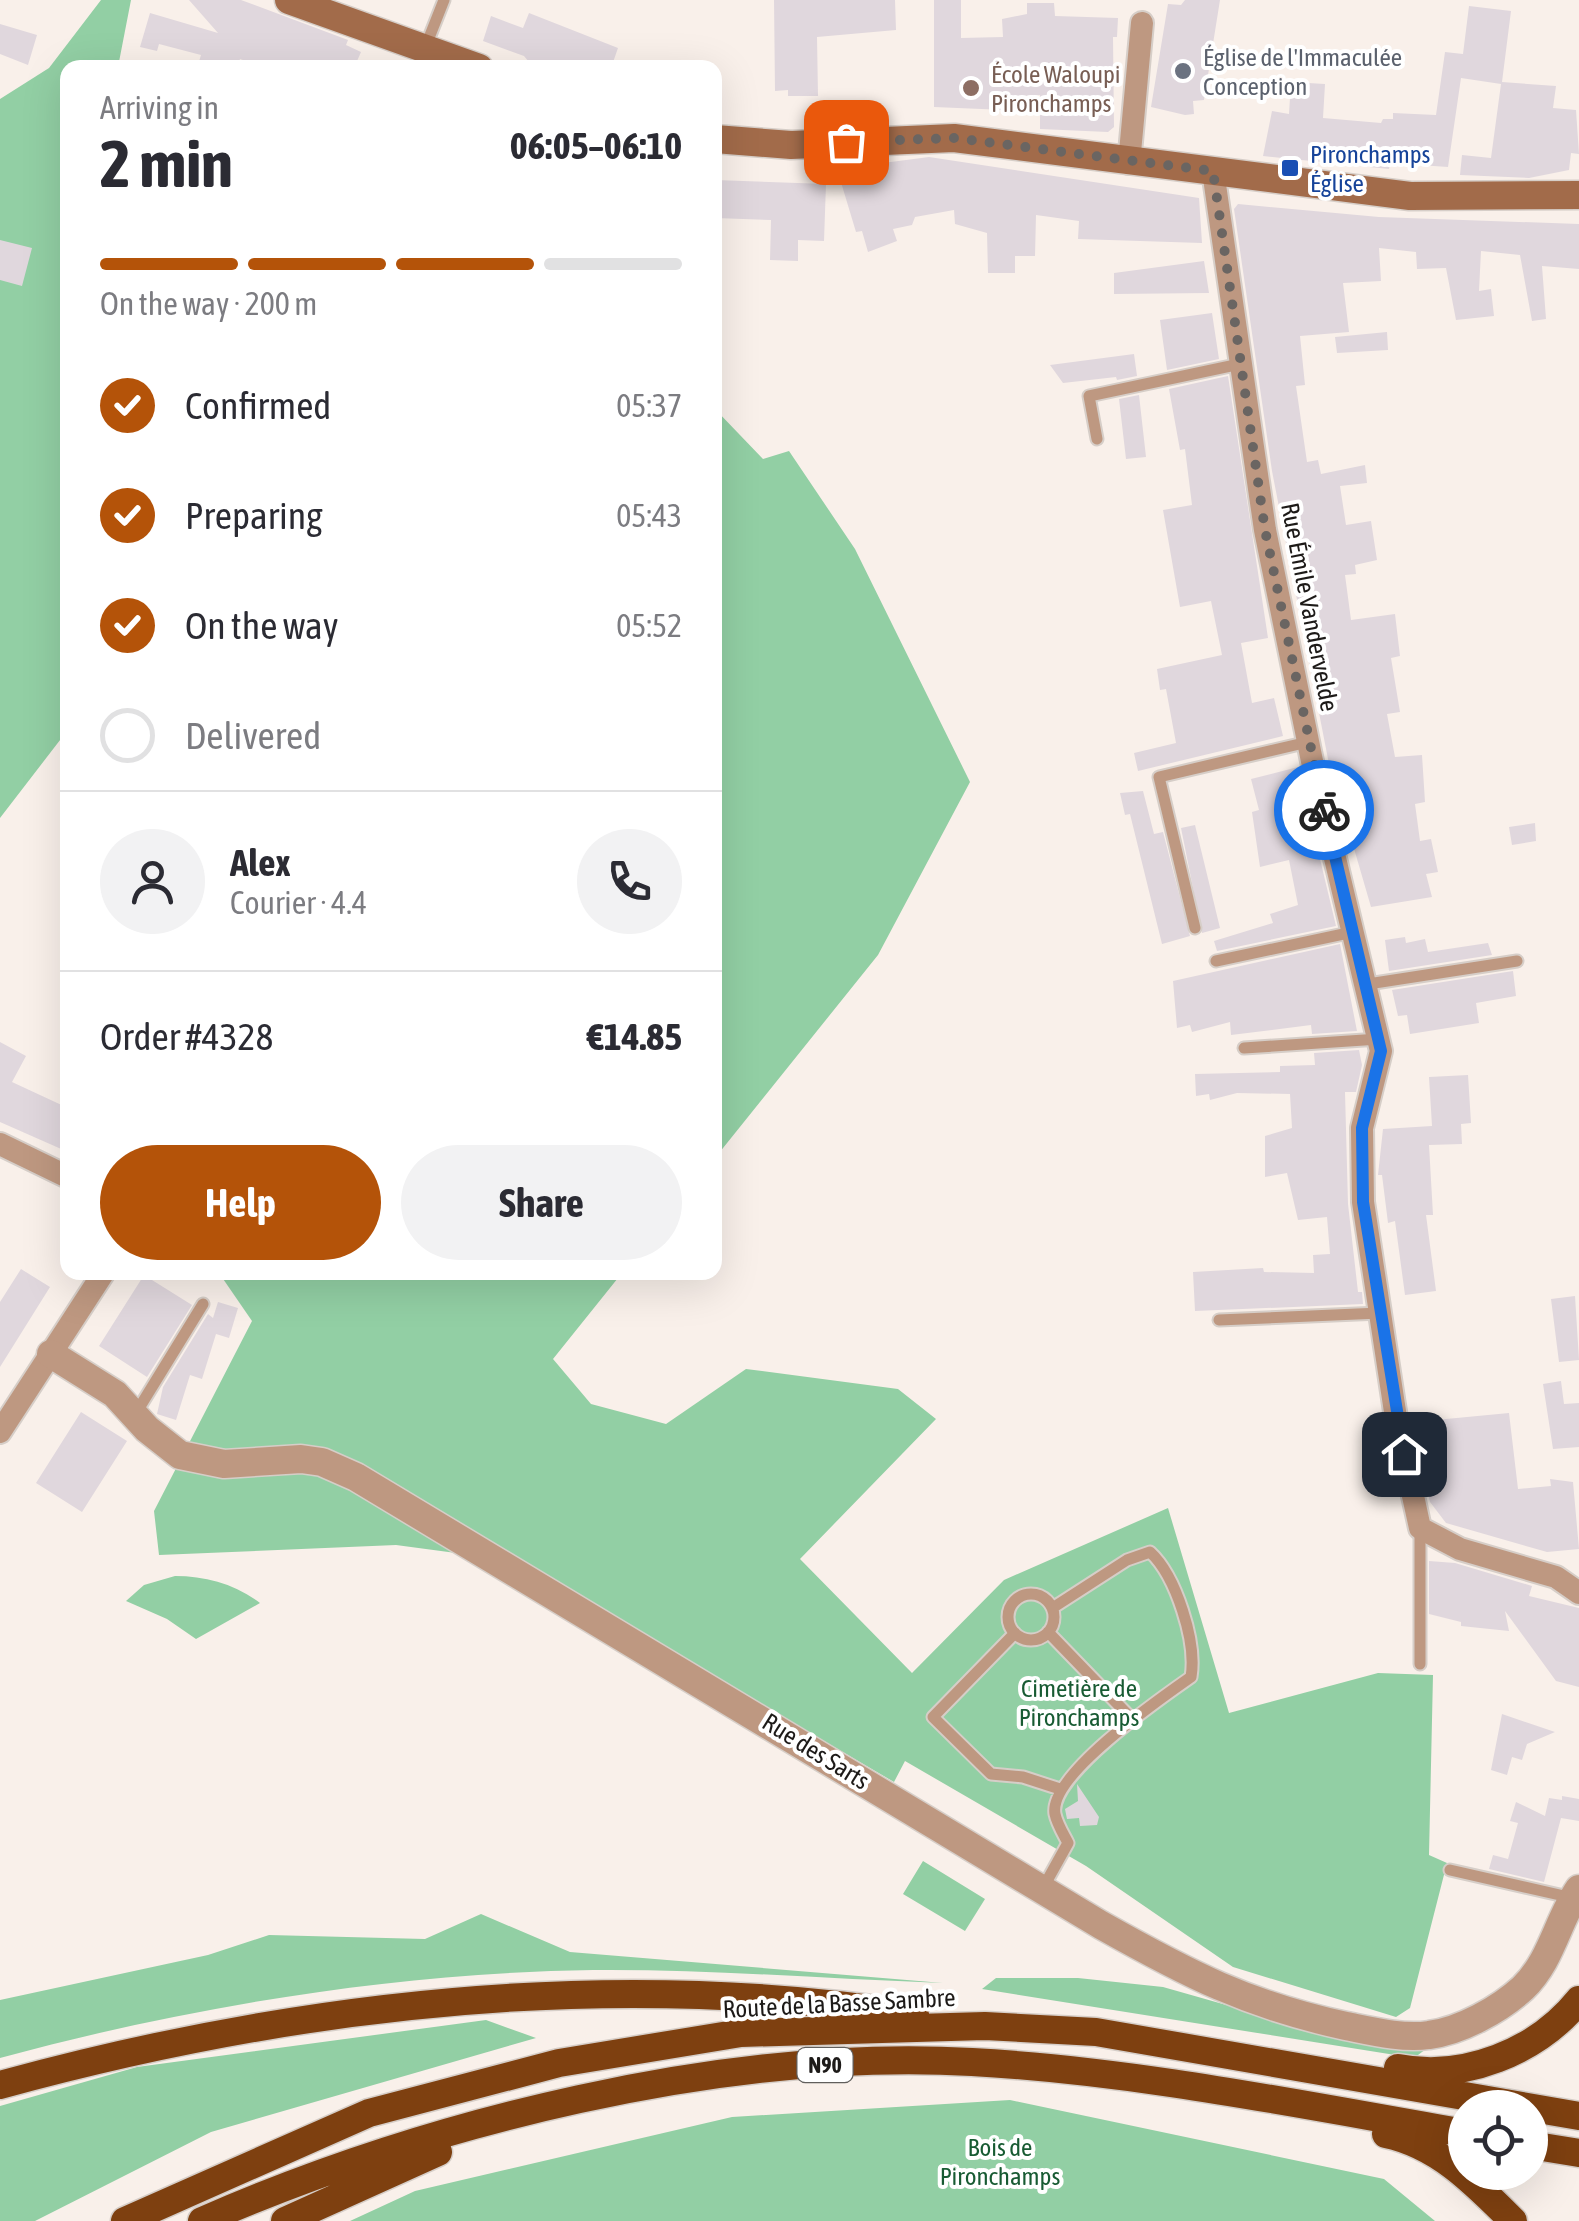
<!DOCTYPE html>
<meta charset="utf-8">
<style>
:root{--surface:#fff;--page:#f2f2f3;--text:#2b2b33;--muted:#7c7c81;--line:#e1e1e2;--accent:#b45309}
body{margin:0;font-family:"Asap Condensed",sans-serif;background:var(--page);color:var(--text);height:100vh;display:flex;flex-direction:column;font-size:38px;white-space:nowrap}
*{box-sizing:border-box;margin:0}
p{font-size:32px;color:var(--muted)}
.icon{flex:none;width:55px;height:55px;fill:none;stroke:currentColor;stroke-width:2;stroke-linecap:round;stroke-linejoin:round}
.map{position:relative;flex:1;overflow:hidden}
.panel{position:absolute;left:60px;top:60px;width:662px;height:1220px;display:flex;flex-direction:column;background:var(--surface);border-radius:20px;box-shadow:0 10px 40px #0002}
.panel>*{flex:none}
.buttons{position:absolute;left:1448px;top:2090px;display:grid;gap:20px}
.buttons a{display:grid;place-items:center;width:100px;height:100px;border-radius:50%;background:var(--surface);box-shadow:0 10px 40px #0002;font-size:50px}
.pin{position:absolute;display:grid;place-items:center;width:85px;height:85px;color:#fff;margin:-42px;border-radius:20px;box-shadow:0 5px 15px #0006}
.courier{position:absolute;display:grid;place-items:center;width:100px;height:100px;margin:-50px;border:8px solid #1a73e8;border-radius:50%;background:#fff;color:#222;box-shadow:0 2px 12px #0007}
.overview em{font-style:normal;font-weight:700}
.overview div{display:flex;flex-direction:column-reverse}
.overview{display:flex;align-items:center;justify-content:space-between;height:170px;padding:0 40px}
h1{font-size:65px;font-weight:700;line-height:75px}
.bar{display:grid;grid-template-columns:repeat(4,1fr);gap:15px 10px;align-content:center;height:120px;padding:0 40px}
.bar i{height:12px;border-radius:8px;background:var(--line)}
.bar .selected{background:var(--accent)}
.bar p{grid-column:span 4}
.line{display:flex;align-items:center;gap:25px;padding:0 40px;border-top:2px solid var(--line)}
.line div{flex:1}
.round{display:grid;place-items:center;flex:none;width:105px;height:105px;border-radius:52px;background:var(--page)}
ol{padding:0 40px;list-style:none}
li{display:flex;align-items:center;gap:30px;height:110px}
li p{margin-inline-start:auto}
li .icon{padding:10px;border-radius:50%;background:var(--accent);color:#fff;stroke-width:4}
li:last-child{color:var(--muted)}
li i{width:55px;height:55px;border:5px solid var(--line);border-radius:50%}
.cta{display:flex;gap:20px;margin-top:auto;padding:20px 40px}
.cta a{flex:1;height:115px;border-radius:60px;background:var(--accent);color:#fff;font-size:40px;font-weight:700;line-height:115px;text-align:center}
.cta a+a{background:var(--page);color:var(--text)}
.map>svg:first-child{display:block}
.green{fill:#92cfa4}
.building{fill:#e0d7dd}
.lines{fill:none;stroke-linecap:round;stroke-linejoin:round}
.service-casing{stroke:#d6cec8;stroke-width:15}
.minor-casing{stroke:#d6cec8;stroke-width:26}
.tertiary-casing{stroke:#d6cec8;stroke-width:31}
.secondary-casing{stroke:#d6cec8;stroke-width:31}
.trunk-casing{stroke:#d6cec8;stroke-width:31}
.service{stroke:#be9881;stroke-width:11}
.minor{stroke:#be9881;stroke-width:22}
.tertiary{stroke:#be9881;stroke-width:28}
.secondary{stroke:#a26b4a;stroke-width:28}
.trunk{stroke:#7e4010;stroke-width:28}
.done{stroke:#6a6562;stroke-width:10;stroke-dasharray:0 18}
.route{stroke:#1a73e8;stroke-width:12}
.worship-dot{fill:#6b7280;stroke:#fff;stroke-width:4}
.education-dot{fill:#8d6e63;stroke:#fff;stroke-width:4}
.transit-dot{fill:#1a4fb4;stroke:#fff;stroke-width:4}
.labels{text-anchor:middle;stroke-width:8;stroke-linejoin:round;paint-order:stroke}
.shield{fill:#fff;stroke:#615f5d;stroke-width:2.5}
.shield-label{font-size:22px;font-weight:bold;fill:#1d1a18}
.worship-label{font-size:25px;fill:#5b616d;stroke:#fff;text-anchor:start}
.education-label{font-size:25px;fill:#785e54;stroke:#fff;text-anchor:start}
.transit-label{font-size:25px;fill:#164399;stroke:#fff;text-anchor:start}
.street-label{font-size:25px;fill:#1d1a18;stroke:#fff}
.park-label{font-size:25px;fill:#185b33;stroke:#fff}
</style>
<div class="map">
<svg width="1579" height="2221" viewBox="0 0 1579 2221">
<rect width="100%" height="100%" fill="#f9f0ea"/>
<path class="green" d="M101,0H131L118,67L68,68L67,731L0,818V99L49,68Z
M715,409L763,459L789,451L855,549L970,782L878,955L715,1158Z
M219,1273H622L553,1359L591,1404L666,1424L746,1369L898,1389L936,1419L800,1559L912,1673L1004,1580L1168,1508L1229,1713L1378,1673L1433,1675L1429,1855L1447,1863L1410,2008L1396,2017L1233,1967L1086,1866L905,1761L894,1782L516,1561L396,1545L159,1555L154,1511L252,1321Z
M175,1576C206,1576 235,1584 260,1603L196,1639L167,1619L126,1601L144,1585Z
M923,1861L985,1899L965,1931L903,1894Z
M481,1914L570,1952L943,1983C827,1979 709,1969 593,1970C395,1973 191,2006 0,2058V2000L208,1955L269,1935L425,1939Z
M996,1978H1078L1163,1987L1265,2016L1430,2046L1414,2058L982,1989Z
M486,2020L536,2038L211,2132L35,2221H0V2106L137,2067Z
M1010,2100L1384,2179L1435,2221H350L415,2191L732,2117Z"/>
<path class="building" d="M189,0H241L348,40L346,45L361,52L354,68H265L240,59L237,68H197L201,55L159,44L157,51L140,47L150,13L218,33Z
M774,0H895L896,30L817,37L818,96H788V90L775,91Z
M934,0H961V38L1003,37L1002,19L1027,14V3H1054L1055,16L1118,18L1117,37H1113L1114,127L1108,132L1040,129V95L1005,97V110L934,107Z
M1185,0H1220L1204,100L1193,101L1194,114L1185,115L1151,107L1168,4L1181,5Z
M1469,6L1511,11L1502,82L1556,86L1553,108L1576,110L1579,154L1571,153L1569,170L1529,178L1460,175L1462,155L1491,158L1501,84L1461,78L1448,167L1390,163L1389,169L1263,156L1272,111L1289,114L1291,82L1325,84L1323,118L1381,123L1383,119H1393V113L1436,115L1445,52L1463,54Z
M529,13L618,48L611,68H534L524,56L483,41L491,16L523,28Z
M0,24L37,35L28,65L0,54Z
M929,157L1199,198L1202,243L1078,239L1079,221L1036,215L1035,256H1015V273H988L987,233L955,224L954,210L915,217L912,225L893,229L897,241L868,252L862,231L856,232L837,169Z
M715,180L826,184L824,241L798,240V261L770,260L771,220L715,218Z
M1238,204L1379,217L1579,224V269L1542,266L1546,319L1532,321L1520,255L1481,251L1479,291L1491,289L1494,316L1456,320L1446,268L1417,269L1416,252L1379,248L1381,281L1343,283L1349,332L1300,336L1305,385L1296,386L1307,462L1318,460L1321,474L1365,465L1367,483L1340,486L1346,525L1371,521L1377,560L1355,565L1356,574L1345,575L1351,620L1395,614L1400,656L1391,658L1400,712L1387,714L1395,757L1422,755L1425,802L1415,804L1420,841L1431,839L1438,872L1426,874L1432,897L1371,907L1328,759L1272,471L1234,209Z
M0,240L32,248L22,286L0,280Z
M1204,261L1209,293L1114,294V273Z
M1212,313L1219,359L1167,370L1160,320Z
M1387,332L1388,350L1337,353L1335,337Z
M1134,354L1137,376L1117,380L1116,377L1063,383L1050,365Z
M1228,376L1268,638L1241,643L1252,703L1274,698L1283,736L1138,771L1134,753L1176,743L1166,689L1160,690L1157,669L1222,655L1211,601L1180,607L1163,510L1192,505L1185,449L1180,450L1169,389Z
M1139,395L1146,457L1126,459L1119,399Z
M1298,767L1336,926L1217,951L1214,941L1273,923L1270,914L1298,905L1289,860L1260,867L1252,812L1259,810L1251,779Z
M1143,791L1154,834L1163,832L1190,936L1162,944L1130,814L1125,815L1120,793Z
M1535,823L1536,841L1512,845L1509,827Z
M1195,825L1220,928L1202,933L1181,828Z
M1405,937L1406,943L1425,939L1428,952L1488,943L1492,955L1389,971L1385,940Z
M1340,944L1357,1031L1312,1034L1311,1025L1231,1035L1230,1022L1192,1032L1190,1025L1177,1028L1173,981Z
M1513,971L1516,996L1476,1003L1479,1023L1410,1034L1407,1015L1398,1016L1392,990Z
M0,1042L26,1056L12,1082L68,1108V1152L0,1122Z
M1359,1050L1362,1065L1356,1092H1345L1348,1204L1358,1292H1362L1363,1304L1195,1311L1193,1272L1263,1268L1264,1272L1314,1273L1313,1255L1330,1254L1327,1217L1298,1220L1287,1173L1265,1177V1136L1292,1128L1290,1094L1237,1093L1210,1100L1209,1094L1196,1096L1195,1074L1280,1072V1066L1315,1065L1314,1053Z
M1468,1075L1471,1123L1461,1124L1462,1144L1429,1145L1433,1215H1426L1436,1291L1405,1295L1395,1221L1388,1223L1382,1175H1378L1383,1129L1432,1126L1429,1077Z
M21,1269L50,1287L0,1367V1302Z
M144,1275L192,1305L147,1377L99,1346Z
M1575,1296L1579,1360L1559,1362L1551,1299Z
M218,1302L238,1308L229,1338L216,1334L202,1379L190,1375L176,1420L157,1414L163,1387L208,1314L213,1318Z
M1561,1381L1564,1404L1579,1403V1447L1553,1449L1543,1384Z
M81,1412L127,1441L82,1512L36,1483Z
M1509,1413L1518,1489L1551,1486L1550,1479L1573,1482L1579,1549L1547,1552L1446,1523L1430,1502L1422,1467L1430,1466L1425,1421Z
M1429,1561L1455,1563L1532,1586L1529,1596L1579,1608V1687L1556,1681L1505,1611L1509,1631L1461,1626V1622L1429,1614Z
M1502,1714L1555,1732L1527,1744L1522,1760L1512,1757L1507,1775L1491,1770Z
M1077,1784L1099,1817L1097,1825L1080,1826L1079,1818L1067,1819L1065,1809L1078,1801Z
M1562,1796L1579,1799V1821L1561,1818L1544,1882L1489,1869L1493,1855L1508,1859L1518,1823L1510,1821L1516,1802L1545,1816L1549,1798L1562,1800Z"/>
<g class="lines">
<g class="service-casing">
<path id="service" d="M425,48L444,0
M1097,439L1089,396L1240,364
M1195,928L1159,777L1308,742
M1216,961L1353,932
M1368,984L1517,961
M1244,1048L1379,1039
M1219,1320L1380,1313
M136,1413L203,1304
M1008 1617a23 23 0 1 1 46 0a23 23 0 1 1-46 0Z
M1048,1632L1132,1719
M1015,1633L933,1717L991,1774L1023,1777L1060,1789
M1420,1664V1529
M1450,1870L1573,1898
M1043,1888L1068,1843C1064,1835 1057,1824 1055,1814C1048,1776 1161,1698 1191,1677C1197,1642 1176,1576 1150,1552L1127,1560L1054,1607"/>
</g>
<g class="minor-casing">
<path id="minor" d="M1129,163L1142,23
M1213,171L1265,530L1313,766L1381,1051L1362,1128L1363,1202L1396,1418L1420,1528L1460,1549L1556,1577L1579,1593
M0,1144L68,1177
M0,1432L104,1272"/>
</g>
<g class="tertiary-casing">
<path id="tertiary" d="M51,1354L115,1394L147,1429L180,1455L224,1464L301,1459L322,1462L356,1477L1101,1925C1188,1974 1248,2005 1346,2026C1371,2031 1403,2039 1429,2035C1461,2031 1500,2009 1523,1988C1552,1960 1557,1921 1579,1889"/>
</g>
<g class="secondary-casing">
<path id="secondary" d="M289,0L479,68
M715,139L791,145L954,138L1410,196L1579,195"/>
</g>
<g class="trunk-casing">
<path id="trunk" d="M1398,2068C1464,2081 1537,2052 1579,2000
M0,2085C296,2004 609,1968 915,2015
M1386,2134C1439,2145 1476,2184 1513,2221
M1530,2145L1579,2153
M125,2221L369,2113L559,2063L741,2033L985,2026L1096,2032L1579,2116
M202,2221C429,2122 724,2048 972,2062C1138,2071 1302,2105 1465,2133
M285,2221L438,2152"/>
</g>
<use href="#service" class="service"/>
<use href="#minor" class="minor"/>
<use href="#tertiary" class="tertiary"/>
<use href="#secondary" class="secondary"/>
<use href="#trunk" class="trunk"/>
</g>
<g class="lines">
<path class="done" d="M846,142L954,138L1213,171L1265,530L1324,810"/>
<path class="route" d="M1324,810L1381,1051L1362,1128L1363,1202L1404,1454"/>
</g>
<circle class="worship-dot" cx="1183" cy="71" r="10"/>
<circle class="education-dot" cx="971" cy="88" r="10"/>
<rect class="transit-dot" x="1280" y="158" width="20" height="20" rx="5"/>
<g class="labels">
<rect class="shield" x="797.5" y="2048" width="55" height="34" rx="8"/>
<g class="shield-label">
<text x="825" y="2073">N90</text>
</g>
<g class="worship-label">
<text x="1203" y="66">Église de l'Immaculée<tspan x="1203" dy="29">Conception</tspan></text>
</g>
<g class="education-label">
<text x="991" y="83">École Waloupi<tspan x="991" dy="29">Pironchamps</tspan></text>
</g>
<g class="transit-label">
<text x="1310" y="163">Pironchamps<tspan x="1310" dy="29">Église</tspan></text>
</g>
<g class="street-label">
<text transform="translate(1310 607) rotate(79)" y="9">Rue Émile Vandervelde</text>
<text transform="translate(816 1751) rotate(32)" y="9">Rue des Sarts</text>
<text transform="translate(839 2003) rotate(-3)" y="9">Route de la Basse Sambre</text>
</g>
<g class="park-label">
<text x="1079" y="1697">Cimetière de<tspan x="1079" dy="29">Pironchamps</tspan></text>
<text x="1000" y="2156">Bois de<tspan x="1000" dy="29">Pironchamps</tspan></text>
</g>
</g>
</svg>
<div class="buttons">
<a><svg class="icon" aria-label="locate" viewBox="0 0 24 24"><circle cx="12" cy="12" r="6"/><path d="M12 2v4M12 18v4M2 12h4M18 12h4"/></svg></a>
</div>
<div class="pin" style="left:846px;top:142px;background:#ea580c"><svg class="icon" aria-label="bag" viewBox="0 0 24 24"><path d="M5 8h14l-1 12H6zM9 8a3 3 0 0 1 6 0"/></svg></div>
<div class="pin" style="left:1404px;top:1454px;background:#1f2937"><svg class="icon" aria-label="home" viewBox="0 0 24 24"><path d="M3 11l9-7 9 7M6 9v11h12V9"/></svg></div>
<div class="courier" style="left:1324px;top:810px"><svg class="icon" aria-label="bike" viewBox="0 0 24 24"><circle cx="6" cy="16" r="4"/><circle cx="18" cy="16" r="4"/><path d="M6 16l4-8h5l3 8M10 8l3 8H6M13 5h3"/></svg></div>
<section class="panel">
<div class="overview"><div><h1>2 min</h1><p>Arriving in</p></div><em>06:05–06:10</em></div>
<div class="bar"><i class="selected"></i><i class="selected"></i><i class="selected"></i><i></i><p>On the way · 200 m</p></div>
<ol>
<li><svg class="icon" aria-label="check" viewBox="0 0 24 24"><path d="M5 12l5 5 9-10"/></svg>Confirmed<p>05:37</p></li>
<li><svg class="icon" aria-label="check" viewBox="0 0 24 24"><path d="M5 12l5 5 9-10"/></svg>Preparing<p>05:43</p></li>
<li><svg class="icon" aria-label="check" viewBox="0 0 24 24"><path d="M5 12l5 5 9-10"/></svg>On the way<p>05:52</p></li>
<li><i></i>Delivered</li>
</ol>
<div class="line" style="height:180px"><a class="round"><svg class="icon" aria-label="person" viewBox="0 0 24 24"><circle cx="12" cy="8" r="4"/><path d="M4 21q1-7 8-7t8 7"/></svg></a><div><b>Alex</b><p>Courier · 4.4</p></div><a class="round"><svg class="icon" aria-label="phone" viewBox="0 0 24 24"><path d="M5 4h4l2 5-3 2q2 4 5 5l2-3 5 2v4C11 20 4 13 5 4z"/></svg></a></div>
<div class="line" style="height:130px"><div>Order #4328</div><b>€14.85</b></div>
<div class="cta"><a>Help</a><a>Share</a></div>
</section>
</div>
